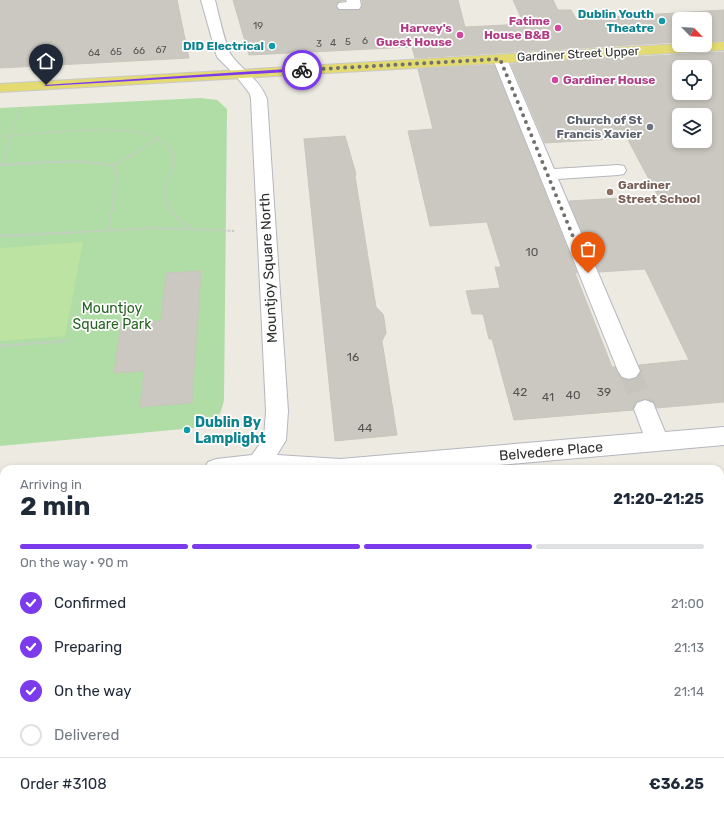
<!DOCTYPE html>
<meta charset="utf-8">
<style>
:root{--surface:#fff;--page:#f2f2f3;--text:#1f2937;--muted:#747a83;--line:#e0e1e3;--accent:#7c3aed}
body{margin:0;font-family:Rubik,sans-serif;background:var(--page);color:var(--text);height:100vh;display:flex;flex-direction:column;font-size:15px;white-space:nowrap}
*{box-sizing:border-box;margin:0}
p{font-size:13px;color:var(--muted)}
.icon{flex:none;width:22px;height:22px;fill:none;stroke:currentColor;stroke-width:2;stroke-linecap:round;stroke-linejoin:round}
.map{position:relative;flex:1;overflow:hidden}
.panel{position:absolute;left:0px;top:465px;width:724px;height:352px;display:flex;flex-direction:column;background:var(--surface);border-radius:12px 12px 0 0;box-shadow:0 2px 6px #0003}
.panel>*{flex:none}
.needle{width:26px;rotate:115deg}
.buttons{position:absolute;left:672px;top:12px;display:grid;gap:8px}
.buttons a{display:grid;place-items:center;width:40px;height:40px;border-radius:6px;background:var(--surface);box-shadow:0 2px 6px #0003;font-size:20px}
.pin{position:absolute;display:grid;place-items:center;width:34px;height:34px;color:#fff;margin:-41px -17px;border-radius:50% 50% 50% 0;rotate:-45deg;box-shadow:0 0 4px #0007}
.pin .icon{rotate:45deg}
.courier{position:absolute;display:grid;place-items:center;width:40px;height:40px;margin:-20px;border:3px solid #7c3aed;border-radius:50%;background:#fff;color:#222;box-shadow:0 1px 5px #0007}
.head em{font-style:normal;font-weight:700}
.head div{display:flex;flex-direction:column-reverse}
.head{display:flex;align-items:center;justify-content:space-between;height:68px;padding:0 20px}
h1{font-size:26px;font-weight:700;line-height:30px}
.bar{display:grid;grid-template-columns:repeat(4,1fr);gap:6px 4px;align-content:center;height:48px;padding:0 20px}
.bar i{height:5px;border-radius:3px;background:var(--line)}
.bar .on{background:var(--accent)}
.bar p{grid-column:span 4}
.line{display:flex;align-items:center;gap:10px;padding:0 20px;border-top:1px solid var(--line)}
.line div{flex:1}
ol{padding:0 20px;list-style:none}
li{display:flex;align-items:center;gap:12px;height:44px}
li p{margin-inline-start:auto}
li .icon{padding:4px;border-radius:50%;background:var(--accent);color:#fff;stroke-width:4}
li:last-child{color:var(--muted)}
li i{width:22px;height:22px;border:2px solid var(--line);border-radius:50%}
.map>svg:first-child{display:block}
.green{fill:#afdda5}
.pitch{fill:#bde3a2}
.building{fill:#cac8c0;stroke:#c9c6bb;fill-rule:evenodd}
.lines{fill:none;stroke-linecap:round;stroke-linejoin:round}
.minor-tunnel{stroke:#c7c4be;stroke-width:22;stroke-dasharray:22 11;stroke-linecap:butt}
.minor-casing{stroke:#b5b6c0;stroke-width:2}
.major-casing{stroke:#c9c9c9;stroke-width:2}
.path-far3{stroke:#c9c9c9;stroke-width:1.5;stroke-dasharray:2 1.5;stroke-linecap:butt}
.path-far2{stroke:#c9c9c9;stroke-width:2;stroke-dasharray:2.5 1.5;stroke-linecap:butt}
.path-far1{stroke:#c9c9c9;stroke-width:2.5;stroke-dasharray:3 2;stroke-linecap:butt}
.path{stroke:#c9c9c9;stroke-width:3;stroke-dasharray:4 2.5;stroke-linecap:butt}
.minor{fill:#fff;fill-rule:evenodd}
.major{fill:#e3da71;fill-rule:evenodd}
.route{fill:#7c3aed}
.done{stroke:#71706d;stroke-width:4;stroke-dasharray:0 7.2}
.culture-dot{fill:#0f9aa8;stroke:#fff;stroke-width:1.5}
.hotel-dot{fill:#d1479c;stroke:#fff;stroke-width:1.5}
.worship-dot{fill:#6b7280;stroke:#fff;stroke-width:1.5}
.education-dot{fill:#8d6e63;stroke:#fff;stroke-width:1.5}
.labels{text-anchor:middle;stroke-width:3.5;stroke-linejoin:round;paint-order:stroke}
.far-number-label{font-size:10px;fill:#555452}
.far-culture-label{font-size:12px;font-weight:bold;fill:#0d838f;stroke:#fff;text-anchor:end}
.far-hotel-label{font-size:12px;font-weight:bold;fill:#b23c85;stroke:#fff;text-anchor:end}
.far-street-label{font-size:12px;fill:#2e2e2e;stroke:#fff}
.far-worship-label{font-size:12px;font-weight:bold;fill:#5b616d;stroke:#fff;text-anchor:end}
.far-education-label{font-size:12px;font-weight:bold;fill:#785e54;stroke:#fff;text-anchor:start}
.number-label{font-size:12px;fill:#555452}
.street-label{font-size:14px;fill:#2e2e2e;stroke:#fff}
.park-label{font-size:14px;fill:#276523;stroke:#fff}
.culture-label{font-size:14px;font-weight:bold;fill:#0d838f;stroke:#fff;text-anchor:start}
</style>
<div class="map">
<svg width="724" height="817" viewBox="0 0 724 817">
<rect width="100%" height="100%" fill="#edeae2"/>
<path class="green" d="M201,98L217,100L227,109L224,400C220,420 213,425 194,428L0,446V108Z"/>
<path class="pitch" d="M83,242L65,336L0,341V248Z"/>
<path class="building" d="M0,0H177L189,58L0,68Z
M233,0H345L339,2L336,5L339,10H359L362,7V0H458L465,27L524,24L513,0H553L558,10H571L576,19L724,10V41L705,42V19H679V42L415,58L412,47L249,55Z
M724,52V402L657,408L654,402L644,399L636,402L633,410L514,420L492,339H489L483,314H472L466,291L500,288L495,267H501L487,222L430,226L408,131L433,129L418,69L494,65L577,273H575L612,367H615L621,378L629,380L637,378L641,372L639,365L689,360L645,269L599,272L569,201L658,196L627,138L545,143L511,64ZM679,67H705V93H679ZM679,115H705V141H679Z
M345,136L356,174L355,176L376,307L383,314L384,318L386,333L382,341L397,435L335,441L304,139Z
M201,271L192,403L140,407L144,371L114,373L121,323L161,321L166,273Z"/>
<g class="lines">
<path class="minor-tunnel" d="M629,371L645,409"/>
<g class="minor-casing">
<path id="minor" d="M201,0H215C218,11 226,50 232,56C243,71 260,80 267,99L288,411L286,440L277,455L340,459L643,433L634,409L637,403L645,400L653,403L665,432L724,427V445L454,469H204L208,462L216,459L252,455L264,438L266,411L251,99L250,94L236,76L217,57Z
M346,0H360L361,6L359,9H339L337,6L339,3L347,2Z
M500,55L505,56L507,59L554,169L618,165L624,166L626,170L624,174L618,175L558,179L640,371L636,377L629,379L622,377L618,371L493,59L495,56Z
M0,481H4V501H0Z
M724,664V692L720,693V665Z
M210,813H240V817H210Z
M618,813H648L647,817H617Z"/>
</g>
<g class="major-casing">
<path id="major" d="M724,42V50L0,92V84L679,44L705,45V43Z"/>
</g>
<path class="path-far3" d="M0,136H11L20,106
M9,144L11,136C45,133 142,120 166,144
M149,144L159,138"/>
<path class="path-far2" d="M165,143C187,169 159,179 165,199C168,212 180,220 189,228
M0,165C38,163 76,158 113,166L117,174L109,229
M2,165L9,143
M113,166L151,143
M0,236L155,228L235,231"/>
<path class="path-far1" d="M0,346L67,341"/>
<path class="path" d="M555,813V817"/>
<use href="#minor" class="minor"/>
<use href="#major" class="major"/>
</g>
<path class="route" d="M302,68L304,71L46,86L44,85Z"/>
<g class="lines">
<path class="done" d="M302,70L500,59L588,273"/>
</g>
<g class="culture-dot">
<circle cx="662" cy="21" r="4"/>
<circle cx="272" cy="46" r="4"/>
<circle cx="187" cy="430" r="4"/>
</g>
<g class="hotel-dot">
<circle cx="558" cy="28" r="4"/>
<circle cx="460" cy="35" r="4"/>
<circle cx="555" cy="80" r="4"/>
</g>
<circle class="worship-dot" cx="650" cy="127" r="4"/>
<circle class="education-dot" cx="610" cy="192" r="4"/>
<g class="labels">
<g class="far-number-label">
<text x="258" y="29">19</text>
<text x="365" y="44">6</text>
<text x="348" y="45">5</text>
<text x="333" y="46">4</text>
<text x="319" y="47">3</text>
<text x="161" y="53">67</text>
<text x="139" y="54">66</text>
<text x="116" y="55">65</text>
<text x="94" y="56">64</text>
</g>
<g class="far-culture-label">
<text x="654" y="18">Dublin Youth<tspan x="654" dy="14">Theatre</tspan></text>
<text x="264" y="50">DID Electrical</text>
</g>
<g class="far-hotel-label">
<text x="550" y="25">Fatime<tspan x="550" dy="14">House B&amp;B</tspan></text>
<text x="452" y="32">Harvey's<tspan x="452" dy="14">Guest House</tspan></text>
<text x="563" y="84" text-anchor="start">Gardiner House</text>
</g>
<g class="far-street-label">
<text transform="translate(578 54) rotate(-3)" y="4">Gardiner Street Upper</text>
</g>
<g class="far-worship-label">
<text x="642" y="124">Church of St<tspan x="642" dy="14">Francis Xavier</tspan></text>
</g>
<g class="far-education-label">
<text x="618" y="189">Gardiner<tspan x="618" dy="14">Street School</tspan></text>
</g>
<g class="number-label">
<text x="532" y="256">10</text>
<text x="353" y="361">16</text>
<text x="520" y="396">42</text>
<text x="604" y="396">39</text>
<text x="573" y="399">40</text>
<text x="548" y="401">41</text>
<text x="365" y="432">44</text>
</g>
<g class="street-label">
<text transform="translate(268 268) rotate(-93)" y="5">Mountjoy Square North</text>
<text transform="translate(551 451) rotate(-5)" y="5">Belvedere Place</text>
</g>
<g class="park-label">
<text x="112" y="313">Mountjoy<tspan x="112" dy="16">Square Park</tspan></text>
</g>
<g class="culture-label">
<text x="195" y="427">Dublin By<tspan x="195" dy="16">Lamplight</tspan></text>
</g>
</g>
</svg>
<div class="buttons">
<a><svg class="needle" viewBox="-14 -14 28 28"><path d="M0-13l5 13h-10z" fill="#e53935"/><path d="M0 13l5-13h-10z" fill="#747a83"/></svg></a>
<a><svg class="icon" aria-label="locate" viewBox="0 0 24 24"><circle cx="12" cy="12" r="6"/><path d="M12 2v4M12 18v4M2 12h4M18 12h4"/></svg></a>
<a><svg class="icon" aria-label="layers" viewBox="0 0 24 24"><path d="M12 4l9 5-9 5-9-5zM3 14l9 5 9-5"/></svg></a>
</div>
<div class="pin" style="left:588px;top:273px;background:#ea580c"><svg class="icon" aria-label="bag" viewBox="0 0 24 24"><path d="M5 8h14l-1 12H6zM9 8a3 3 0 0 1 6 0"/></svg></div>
<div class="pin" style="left:46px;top:85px;background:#1f2937"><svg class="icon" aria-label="home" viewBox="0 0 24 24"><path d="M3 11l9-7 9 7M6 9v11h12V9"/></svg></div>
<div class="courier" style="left:302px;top:70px"><svg class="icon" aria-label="bike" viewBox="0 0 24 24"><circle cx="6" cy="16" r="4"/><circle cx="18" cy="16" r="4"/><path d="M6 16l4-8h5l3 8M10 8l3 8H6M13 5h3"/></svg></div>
<section class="panel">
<div class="head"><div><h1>2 min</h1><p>Arriving in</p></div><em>21:20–21:25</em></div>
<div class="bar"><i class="on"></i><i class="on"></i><i class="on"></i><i></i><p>On the way · 90 m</p></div>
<ol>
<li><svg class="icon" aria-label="check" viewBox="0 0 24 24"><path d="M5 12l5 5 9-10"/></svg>Confirmed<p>21:00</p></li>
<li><svg class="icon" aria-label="check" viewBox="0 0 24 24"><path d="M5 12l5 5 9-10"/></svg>Preparing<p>21:13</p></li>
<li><svg class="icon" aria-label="check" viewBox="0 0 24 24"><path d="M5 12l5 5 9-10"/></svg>On the way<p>21:14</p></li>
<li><i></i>Delivered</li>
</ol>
<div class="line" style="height:52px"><div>Order #3108</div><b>€36.25</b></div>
</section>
</div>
